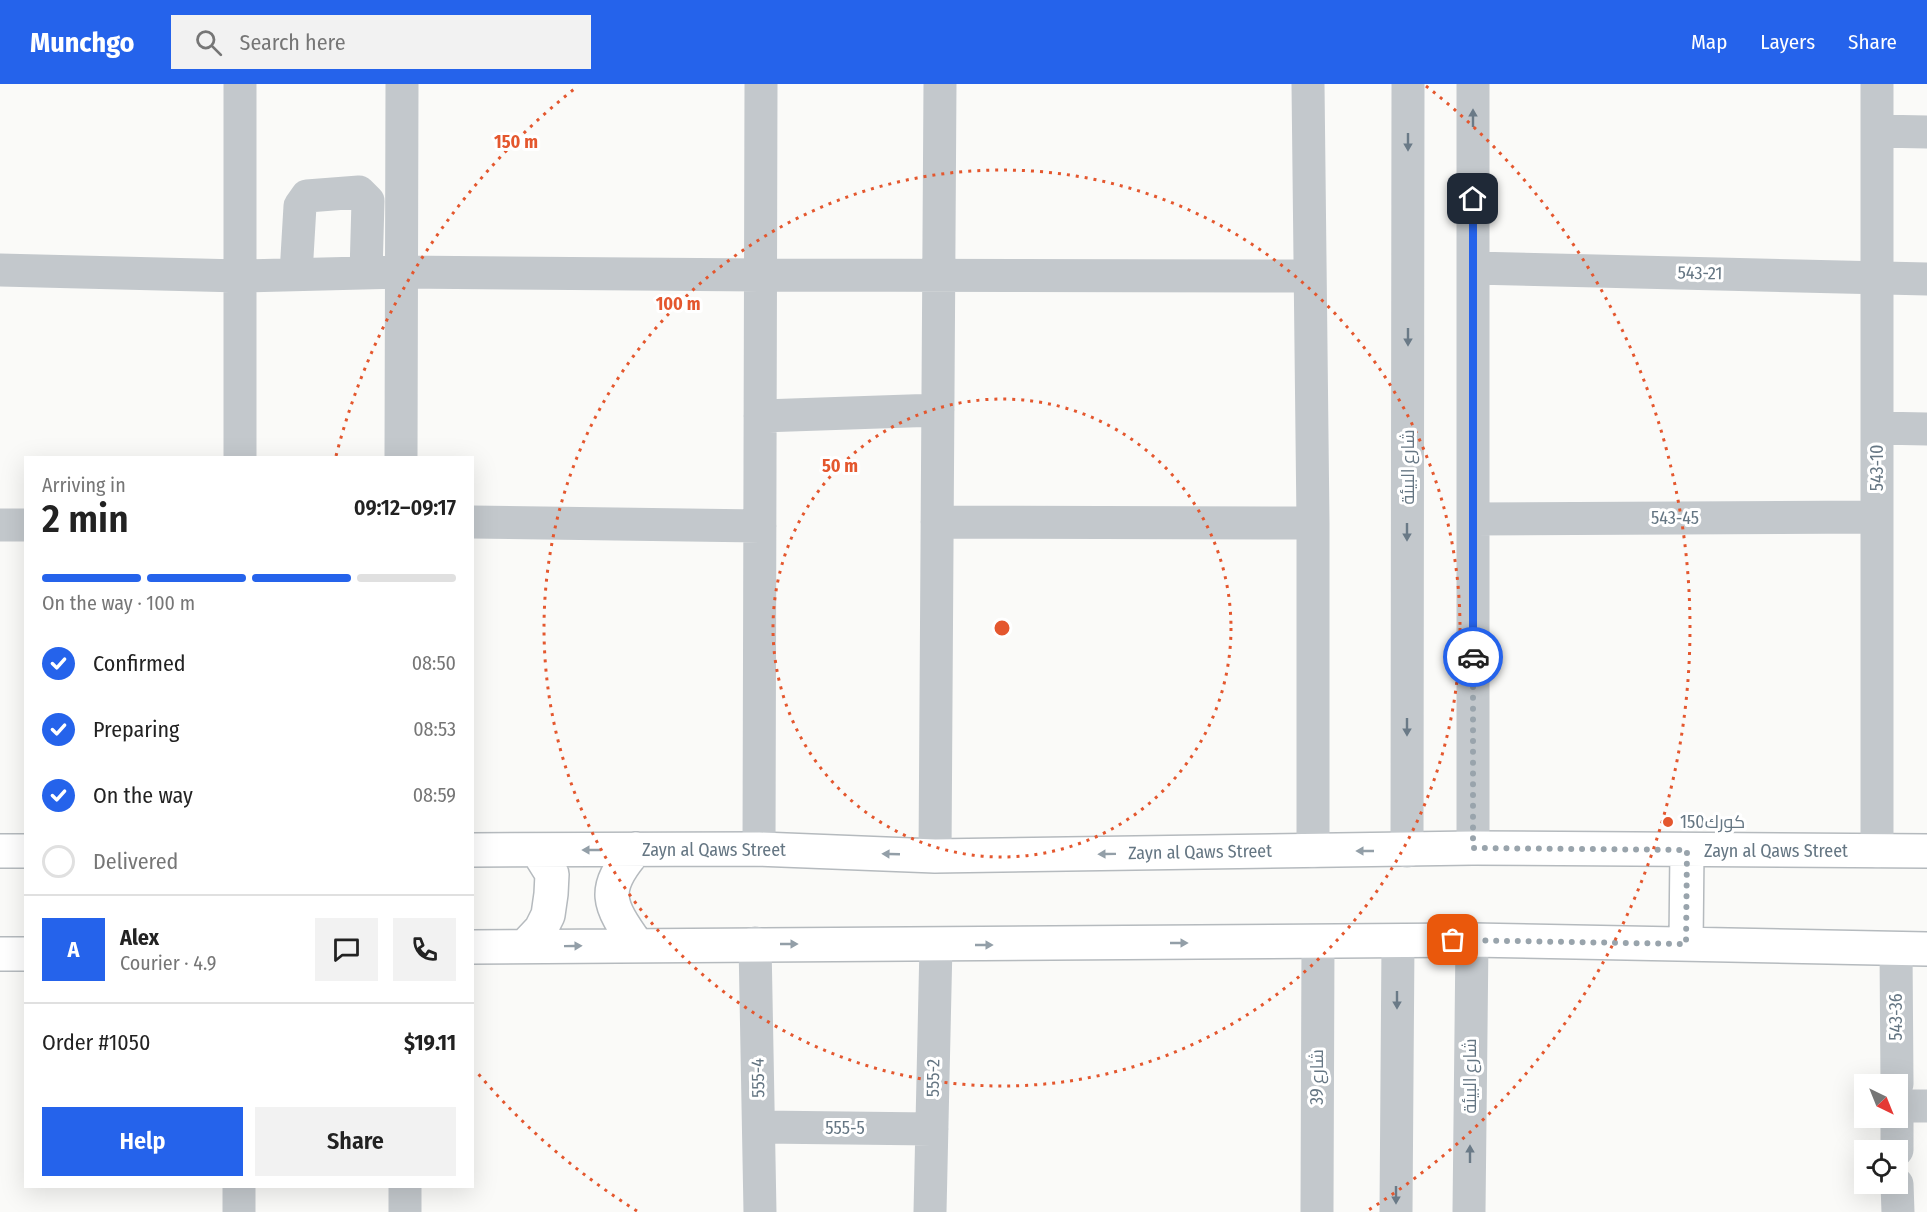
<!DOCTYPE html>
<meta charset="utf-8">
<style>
:root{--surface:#fff;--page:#f2f2f2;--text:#222;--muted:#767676;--line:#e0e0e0;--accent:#2563eb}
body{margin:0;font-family:"Fira Sans Condensed",Cairo,sans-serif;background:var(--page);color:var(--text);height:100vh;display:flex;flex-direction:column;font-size:22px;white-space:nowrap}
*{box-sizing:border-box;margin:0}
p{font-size:20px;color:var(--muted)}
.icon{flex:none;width:33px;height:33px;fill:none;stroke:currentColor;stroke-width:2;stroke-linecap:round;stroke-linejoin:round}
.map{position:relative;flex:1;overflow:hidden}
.details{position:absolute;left:24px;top:372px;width:450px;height:732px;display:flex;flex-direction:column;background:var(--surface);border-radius:0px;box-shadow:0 6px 24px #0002}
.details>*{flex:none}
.needle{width:39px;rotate:137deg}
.controls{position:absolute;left:1854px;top:990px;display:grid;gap:12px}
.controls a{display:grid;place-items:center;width:54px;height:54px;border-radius:0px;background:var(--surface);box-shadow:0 6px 24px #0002;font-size:30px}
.pin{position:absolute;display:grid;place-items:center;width:51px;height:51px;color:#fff;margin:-26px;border-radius:12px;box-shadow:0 3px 9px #0006}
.courier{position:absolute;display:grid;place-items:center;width:60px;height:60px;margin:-30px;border:4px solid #2563eb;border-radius:50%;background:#fff;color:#222;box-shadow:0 2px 8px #0007}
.head em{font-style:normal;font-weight:600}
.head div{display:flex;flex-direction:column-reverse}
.head{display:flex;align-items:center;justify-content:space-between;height:102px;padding:0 18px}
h1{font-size:39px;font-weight:600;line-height:45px}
.bar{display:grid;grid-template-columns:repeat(4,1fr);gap:9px 6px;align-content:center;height:72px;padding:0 18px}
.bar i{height:8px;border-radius:4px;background:var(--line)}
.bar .selected{background:var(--accent)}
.bar p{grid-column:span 4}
.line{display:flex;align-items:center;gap:15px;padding:0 18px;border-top:2px solid var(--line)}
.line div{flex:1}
.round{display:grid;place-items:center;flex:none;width:63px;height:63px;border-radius:0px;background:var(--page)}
ol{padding:0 18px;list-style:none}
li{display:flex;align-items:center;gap:18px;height:66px}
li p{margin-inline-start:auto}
li .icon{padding:6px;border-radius:50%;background:var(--accent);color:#fff;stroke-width:4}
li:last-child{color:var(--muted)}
li i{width:33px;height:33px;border:3px solid var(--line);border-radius:50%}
.action{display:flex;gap:12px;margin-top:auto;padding:12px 18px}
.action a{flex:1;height:69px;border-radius:0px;background:var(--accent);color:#fff;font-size:24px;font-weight:600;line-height:69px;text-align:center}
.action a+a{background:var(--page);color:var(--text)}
header{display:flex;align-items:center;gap:36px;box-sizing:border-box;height:84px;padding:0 30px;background:var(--accent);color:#fff}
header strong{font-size:28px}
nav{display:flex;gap:33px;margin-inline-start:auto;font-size:21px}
.search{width:420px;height:54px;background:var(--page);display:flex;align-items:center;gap:15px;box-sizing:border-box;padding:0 21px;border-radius:0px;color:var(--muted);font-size:22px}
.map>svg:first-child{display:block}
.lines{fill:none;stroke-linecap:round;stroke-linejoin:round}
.major-casing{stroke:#b5babe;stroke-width:36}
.minor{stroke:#c3c8cc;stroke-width:33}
.major{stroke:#fff;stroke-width:33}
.oneway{fill:#6a7a87}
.oneway2{fill:#939fa8}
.done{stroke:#99a4ac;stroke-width:6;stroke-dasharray:0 10.8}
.route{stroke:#2563eb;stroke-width:8}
.ring{fill:none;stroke:#e4572e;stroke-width:3;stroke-dasharray:3 6}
.poi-dot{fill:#e4572e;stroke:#fff;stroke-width:2}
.labels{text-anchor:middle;stroke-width:6;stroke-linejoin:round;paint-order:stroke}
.street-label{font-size:18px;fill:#657683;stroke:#fff}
.poi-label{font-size:18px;fill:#657683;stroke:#fff;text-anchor:start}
.centre{fill:#e4572e;stroke:#fff;stroke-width:3}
.ring-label{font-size:18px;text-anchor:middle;font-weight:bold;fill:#e4572e;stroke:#fff;stroke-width:6;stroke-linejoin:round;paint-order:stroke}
</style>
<header>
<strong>Munchgo</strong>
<div class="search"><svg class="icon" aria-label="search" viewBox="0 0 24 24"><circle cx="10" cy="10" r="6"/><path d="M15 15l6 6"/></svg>Search here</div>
<nav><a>Map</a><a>Layers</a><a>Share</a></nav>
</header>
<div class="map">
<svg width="1927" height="1128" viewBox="0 0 1927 1128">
<rect width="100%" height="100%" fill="#fafaf8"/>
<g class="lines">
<g class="major-casing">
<path id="major" d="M636,765C600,806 608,820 637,861
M472,766L759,765L935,772L1473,764L1927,767
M0,767H26
M1686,860L1687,766
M525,862L541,845L548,831L551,810L552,790L537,766
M472,863L1472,856L1927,865
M0,870H26"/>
</g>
<path class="minor" d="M240,0V374
M1308,0L1313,439V767
M1473,0V764
M1877,0V767
M1877,47L1927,48
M1473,184L1927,195
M0,186L240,192L402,188L761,191L1309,192
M296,190L300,122L307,112L359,108L368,117L366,189
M760,332L938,326
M1877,344L1927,345
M401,374L402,0
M1473,435L1877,433
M472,438L760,442
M937,438L1313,439
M0,441H26
M759,765L761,0
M1407,767L1408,0
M935,772L940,0
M755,859L760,1128
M1896,865L1897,1000
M1898,1022H1927
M1897,1034V1066
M759,1043L932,1045
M1897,1100L1898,1128
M405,1102V1128
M239,1128V1102
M930,1128L936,861
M1317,1128L1318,858
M1396,1128L1398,858
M1469,1128L1472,856"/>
<use href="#major" class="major"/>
</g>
<defs><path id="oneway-solid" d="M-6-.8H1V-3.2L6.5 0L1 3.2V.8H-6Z" transform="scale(1.5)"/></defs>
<g class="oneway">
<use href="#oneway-solid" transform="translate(1473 34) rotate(-90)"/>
<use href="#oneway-solid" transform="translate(1408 58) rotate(90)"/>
<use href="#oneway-solid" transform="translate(1408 253) rotate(90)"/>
<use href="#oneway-solid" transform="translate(1407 448) rotate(90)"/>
<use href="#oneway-solid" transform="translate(1407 643) rotate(90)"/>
<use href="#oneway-solid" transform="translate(1397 916) rotate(90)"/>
<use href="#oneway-solid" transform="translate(1470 1070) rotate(-90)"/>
<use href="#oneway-solid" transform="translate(1396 1111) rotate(90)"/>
</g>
<g class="oneway2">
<use href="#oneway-solid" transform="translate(591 766) rotate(180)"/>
<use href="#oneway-solid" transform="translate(1365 767) rotate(180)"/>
<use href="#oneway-solid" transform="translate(891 770) rotate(-178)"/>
<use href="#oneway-solid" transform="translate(1107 770) rotate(179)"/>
<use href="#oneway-solid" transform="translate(1179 859)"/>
<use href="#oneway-solid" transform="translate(789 860)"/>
<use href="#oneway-solid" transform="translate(984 861)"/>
<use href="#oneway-solid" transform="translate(573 862) rotate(-1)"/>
</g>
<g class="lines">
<path class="done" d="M1453,856L1686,860L1687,766L1473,764V573"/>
<path class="route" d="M1473,115V573"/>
</g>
<g class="ring">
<circle cx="1002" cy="544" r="229"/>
<circle cx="1002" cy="544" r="458"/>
<path d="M637 1127A688 688 0 0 1 475 986M336 372A688 688 0 0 1 578 2M1426 2A688 688 0 0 1 1367 1127"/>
</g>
<circle class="poi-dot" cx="1668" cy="738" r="6"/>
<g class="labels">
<g class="street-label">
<text transform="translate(1700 189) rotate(1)" y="6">543-21</text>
<text transform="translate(1408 383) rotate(-90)" y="6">شارع البيئة</text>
<text transform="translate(1877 384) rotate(-90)" y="6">543-10</text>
<text x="1675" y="440">543-45</text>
<text x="714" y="772">Zayn al Qaws Street</text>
<text x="1776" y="773">Zayn al Qaws Street</text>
<text transform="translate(1200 768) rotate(-1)" y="6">Zayn al Qaws Street</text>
<text transform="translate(1896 933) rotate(-90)" y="6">543-36</text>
<text transform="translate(1470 992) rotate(-90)" y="6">شارع البيئة</text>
<text transform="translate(1317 993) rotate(-90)" y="6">شارع 39</text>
<text transform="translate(758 994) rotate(-91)" y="6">555-4</text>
<text transform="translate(933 994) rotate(-89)" y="6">555-2</text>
<text x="845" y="1050">555-5</text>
</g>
<g class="poi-label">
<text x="1680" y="744">كورك150</text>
</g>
</g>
<circle cx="1002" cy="544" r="9" class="centre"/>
<g class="ring-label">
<text x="516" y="64">150 m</text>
<text x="678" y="226">100 m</text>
<text x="840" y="388">50 m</text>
</g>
</svg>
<div class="controls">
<a><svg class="needle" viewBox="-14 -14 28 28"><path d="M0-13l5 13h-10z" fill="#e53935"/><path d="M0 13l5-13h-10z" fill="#767676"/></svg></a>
<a><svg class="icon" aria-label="locate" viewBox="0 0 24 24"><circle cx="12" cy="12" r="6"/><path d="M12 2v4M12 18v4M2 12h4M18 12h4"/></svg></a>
</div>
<div class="pin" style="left:1453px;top:856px;background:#ea580c"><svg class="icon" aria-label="bag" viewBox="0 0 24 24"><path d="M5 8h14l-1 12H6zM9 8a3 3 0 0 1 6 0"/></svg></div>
<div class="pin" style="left:1473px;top:115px;background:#1f2937"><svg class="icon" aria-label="home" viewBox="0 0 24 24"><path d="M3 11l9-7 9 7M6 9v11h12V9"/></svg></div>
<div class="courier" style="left:1473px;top:573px"><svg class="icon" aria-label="car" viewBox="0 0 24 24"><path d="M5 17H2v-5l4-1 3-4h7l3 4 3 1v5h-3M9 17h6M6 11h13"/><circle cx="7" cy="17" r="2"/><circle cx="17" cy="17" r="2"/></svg></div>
<section class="details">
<div class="head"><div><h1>2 min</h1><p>Arriving in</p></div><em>09:12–09:17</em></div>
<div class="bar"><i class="selected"></i><i class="selected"></i><i class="selected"></i><i></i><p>On the way · 100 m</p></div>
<ol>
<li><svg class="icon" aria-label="check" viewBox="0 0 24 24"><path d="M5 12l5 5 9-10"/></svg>Confirmed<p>08:50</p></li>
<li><svg class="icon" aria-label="check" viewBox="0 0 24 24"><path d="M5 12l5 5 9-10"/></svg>Preparing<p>08:53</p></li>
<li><svg class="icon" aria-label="check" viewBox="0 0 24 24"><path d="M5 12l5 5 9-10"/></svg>On the way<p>08:59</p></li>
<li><i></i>Delivered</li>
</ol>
<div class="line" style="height:108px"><b class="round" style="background:var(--accent);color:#fff">A</b><div><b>Alex</b><p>Courier · 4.9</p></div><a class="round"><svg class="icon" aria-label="chat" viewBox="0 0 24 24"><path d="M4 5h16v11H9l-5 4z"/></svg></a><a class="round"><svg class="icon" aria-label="phone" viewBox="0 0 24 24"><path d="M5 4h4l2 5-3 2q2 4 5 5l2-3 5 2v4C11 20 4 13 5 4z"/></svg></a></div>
<div class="line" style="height:78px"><div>Order #1050</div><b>$19.11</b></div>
<div class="action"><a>Help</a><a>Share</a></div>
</section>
</div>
